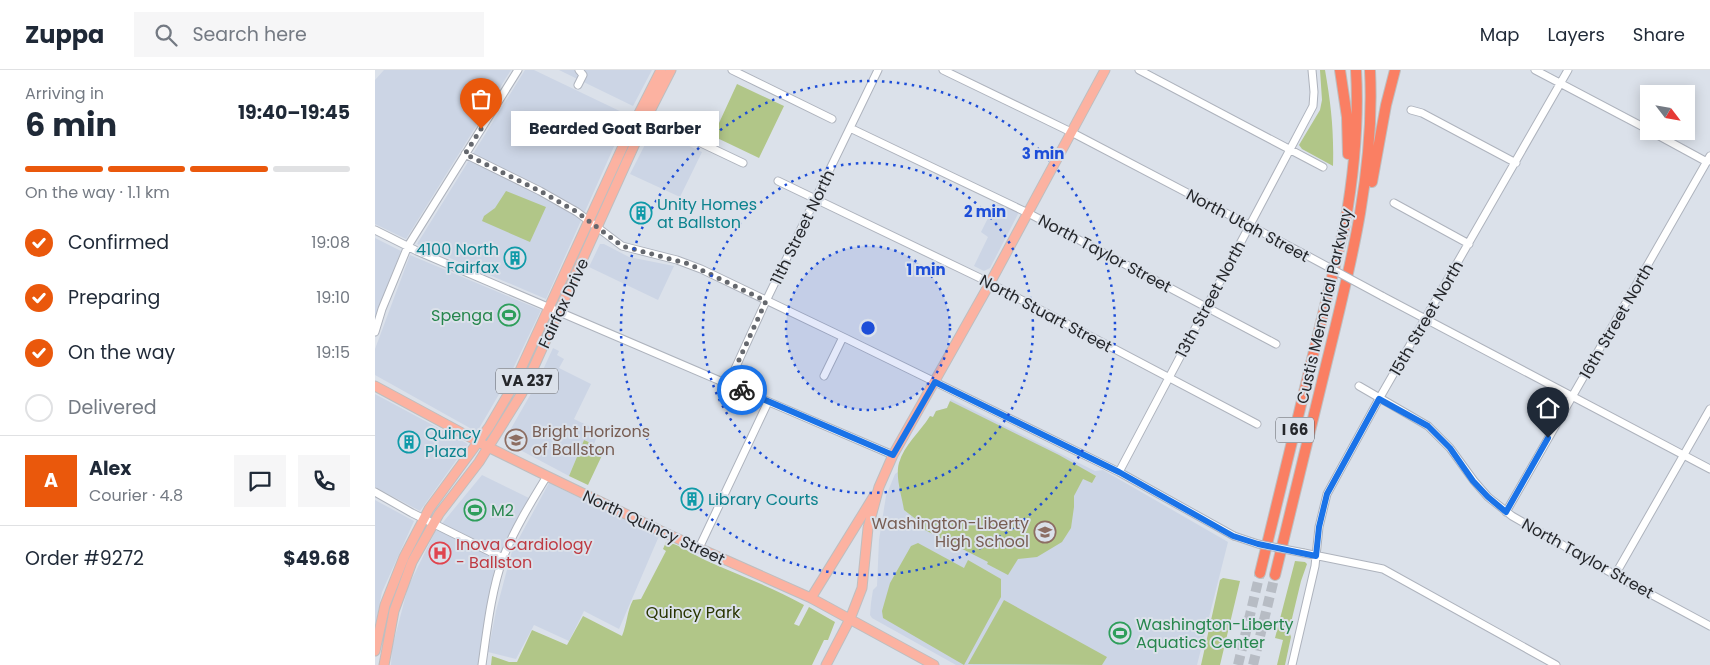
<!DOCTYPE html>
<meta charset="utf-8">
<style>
:root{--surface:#fff;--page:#f6f6f7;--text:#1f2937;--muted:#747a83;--line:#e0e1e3;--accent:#ea580c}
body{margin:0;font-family:Poppins,sans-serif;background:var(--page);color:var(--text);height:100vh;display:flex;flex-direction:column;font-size:19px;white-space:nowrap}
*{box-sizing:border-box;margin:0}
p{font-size:16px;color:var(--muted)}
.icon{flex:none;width:28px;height:28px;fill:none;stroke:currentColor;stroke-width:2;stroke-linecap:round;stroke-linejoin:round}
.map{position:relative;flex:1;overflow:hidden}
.drawer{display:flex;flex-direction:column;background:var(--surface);width:375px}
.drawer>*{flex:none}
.needle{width:32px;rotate:121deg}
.controls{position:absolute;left:1265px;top:15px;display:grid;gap:10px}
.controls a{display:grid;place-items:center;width:55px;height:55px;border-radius:0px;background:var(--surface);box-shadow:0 2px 12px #0003;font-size:25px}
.pin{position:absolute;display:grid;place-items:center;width:42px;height:42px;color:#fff;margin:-51px -21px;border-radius:50% 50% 50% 0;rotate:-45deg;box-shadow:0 0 5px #0007}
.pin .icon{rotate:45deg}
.courier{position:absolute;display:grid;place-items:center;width:50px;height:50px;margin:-25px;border:4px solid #1a73e8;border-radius:50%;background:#fff;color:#222;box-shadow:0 1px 6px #0007}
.bubble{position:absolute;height:35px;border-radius:0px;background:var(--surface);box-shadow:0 2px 12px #0003;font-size:16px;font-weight:700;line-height:35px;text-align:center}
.overview em{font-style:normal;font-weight:700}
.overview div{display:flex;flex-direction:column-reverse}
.overview{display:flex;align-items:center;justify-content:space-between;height:85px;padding:0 25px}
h1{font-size:32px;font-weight:700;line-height:38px}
.bar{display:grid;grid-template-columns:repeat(4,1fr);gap:8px 5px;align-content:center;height:60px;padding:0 25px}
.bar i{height:6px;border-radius:4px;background:var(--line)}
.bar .active{background:var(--accent)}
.bar p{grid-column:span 4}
.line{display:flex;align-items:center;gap:12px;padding:0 25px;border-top:1px solid var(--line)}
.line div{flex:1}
.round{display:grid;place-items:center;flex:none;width:52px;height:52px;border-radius:0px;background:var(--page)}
ol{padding:0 25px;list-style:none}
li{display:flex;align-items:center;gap:15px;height:55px}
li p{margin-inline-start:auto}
li .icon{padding:5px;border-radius:50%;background:var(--accent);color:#fff;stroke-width:4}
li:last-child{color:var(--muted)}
li i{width:28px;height:28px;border:2px solid var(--line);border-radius:50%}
header{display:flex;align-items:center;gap:30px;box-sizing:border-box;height:70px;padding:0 25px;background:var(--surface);border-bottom:1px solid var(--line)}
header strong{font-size:24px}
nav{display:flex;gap:28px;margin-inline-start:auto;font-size:18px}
.search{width:350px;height:45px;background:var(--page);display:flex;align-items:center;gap:12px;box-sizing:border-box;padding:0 18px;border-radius:0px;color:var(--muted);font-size:19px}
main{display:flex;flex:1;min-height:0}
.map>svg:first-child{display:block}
.built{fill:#ccd5e5}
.green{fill:#b1c688}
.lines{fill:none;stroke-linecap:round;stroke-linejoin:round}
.highway-tunnel{stroke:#b7bcc4;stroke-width:10;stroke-dasharray:10 5;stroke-linecap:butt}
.minor-casing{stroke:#aeb3bd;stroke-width:9}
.major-casing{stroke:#bebebf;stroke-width:11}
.highway-casing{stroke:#bebebf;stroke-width:12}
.minor{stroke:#fff;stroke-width:7}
.major{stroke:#fcb2a1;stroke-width:9}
.highway{stroke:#fa7f63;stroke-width:10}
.minor-bridge-casing{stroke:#aeb3bd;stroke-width:9;stroke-linecap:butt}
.minor-bridge{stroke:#fff;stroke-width:7}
.done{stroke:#65686e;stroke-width:5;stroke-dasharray:0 9}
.route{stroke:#1a73e8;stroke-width:6}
.ring{fill:none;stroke:#1d4ed8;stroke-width:2.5;stroke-dasharray:2.5 5}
.labels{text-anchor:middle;stroke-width:4;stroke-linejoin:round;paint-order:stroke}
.shield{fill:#dbe1ea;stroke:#5c5f64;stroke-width:1}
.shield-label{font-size:15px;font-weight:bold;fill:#25272b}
.culture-label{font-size:16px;fill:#0d838f;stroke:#dbe1ea;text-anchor:start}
.street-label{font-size:16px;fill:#25272b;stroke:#dbe1ea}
.leisure-label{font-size:16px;fill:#27864d;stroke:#dbe1ea;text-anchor:start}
.education-label{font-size:16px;fill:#785e54;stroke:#dbe1ea;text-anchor:start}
.health-label{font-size:16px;fill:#be3a42;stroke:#dbe1ea;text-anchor:start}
.park-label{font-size:16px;fill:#293501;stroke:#dbe1ea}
.centre{fill:#1d4ed8;stroke:#dbe1ea;stroke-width:2.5}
.ring-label{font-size:15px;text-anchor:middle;font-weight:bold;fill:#1d4ed8;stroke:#dbe1ea;stroke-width:4;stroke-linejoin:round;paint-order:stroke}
</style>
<header>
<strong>Zuppa</strong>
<div class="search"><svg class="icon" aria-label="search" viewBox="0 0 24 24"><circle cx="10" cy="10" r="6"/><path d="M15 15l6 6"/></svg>Search here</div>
<nav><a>Map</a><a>Layers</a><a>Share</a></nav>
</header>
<main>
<section class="drawer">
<div class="overview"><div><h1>6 min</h1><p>Arriving in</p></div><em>19:40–19:45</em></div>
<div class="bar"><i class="active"></i><i class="active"></i><i class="active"></i><i></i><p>On the way · 1.1 km</p></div>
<ol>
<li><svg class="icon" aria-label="check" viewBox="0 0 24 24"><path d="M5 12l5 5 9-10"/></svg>Confirmed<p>19:08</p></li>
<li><svg class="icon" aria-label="check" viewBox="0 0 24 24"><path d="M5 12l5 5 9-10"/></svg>Preparing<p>19:10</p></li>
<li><svg class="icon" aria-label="check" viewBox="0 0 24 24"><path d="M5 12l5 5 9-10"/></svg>On the way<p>19:15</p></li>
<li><i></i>Delivered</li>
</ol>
<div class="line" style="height:90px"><b class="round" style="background:var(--accent);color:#fff">A</b><div><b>Alex</b><p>Courier · 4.8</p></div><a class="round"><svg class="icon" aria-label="chat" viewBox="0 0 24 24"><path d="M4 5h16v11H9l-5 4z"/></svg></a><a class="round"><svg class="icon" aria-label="phone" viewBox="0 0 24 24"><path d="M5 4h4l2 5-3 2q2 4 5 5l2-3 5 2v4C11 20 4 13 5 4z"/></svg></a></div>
<div class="line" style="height:65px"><div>Order #9272</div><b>$49.68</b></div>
</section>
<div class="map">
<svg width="1335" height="595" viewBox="0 0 1335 595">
<rect width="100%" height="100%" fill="#dbe1ea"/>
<path class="built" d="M9,0H136L31,169L0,154V10Z
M150,0H159L253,45L171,229L42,174Z
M184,0H277L258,36Z
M278,59L327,82L305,127L255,104Z
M620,134L632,136L644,142L643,144L615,198L609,201L599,196L613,167L606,162Z
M0,168L26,181L0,250Z
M225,174H229L254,187L299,196L283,230L214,197Z
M35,185L166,240L134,307L102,362L0,305V279Z
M178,278L184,281L182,285L189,289L184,298L216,314L199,349L224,361L219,374L209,370L194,406L130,372V369L162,313Z
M0,324L93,374L45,441L0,417Z
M576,329L720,401L728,400L853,472L822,595H581L497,548L495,545L496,533L498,520L502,516L504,470L511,426L520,404L523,402L524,393L537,370L546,360L555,346L558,347L561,341L572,338Z
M107,405L156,429L113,532L103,595H16L17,578L33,517L60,462Z
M174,413L284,466L244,559L209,541L194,571L159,555L141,589L113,582L121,541L137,481Z
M0,430L39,451L7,522L0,557Z"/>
<path class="green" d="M945,0H950C956,34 959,61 958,96L927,79L924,75L945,40L947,30Z
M362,14L409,36L384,88L338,66Z
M131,121L171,137L155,172L107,151L109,146L120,138Z
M575,331L684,385L721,406L717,413L708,409L699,426V437L696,458L687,472L662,487L643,489L633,505L612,494L613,492L544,457L542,450L529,440C527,426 520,407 524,393C529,375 545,362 555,346L558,347L561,341L572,338Z
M209,370L230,379L213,415L194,406Z
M291,472C304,474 317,484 330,490C363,505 397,517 429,535L419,554L424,556L434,537L460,552L453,570H449L437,595H116L117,586L134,592H142L157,560L192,575L208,546L247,566C252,554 252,541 258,530L266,529L291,481L288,479Z
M543,473L589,498L593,490L626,509V527L589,595L508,548L507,541L515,513L536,476Z
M920,491L930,492L932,494L926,511L914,561L916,567L910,595H902L908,570L900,568Z
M848,508L865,511L845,595H826L845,510Z
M629,530L732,587L727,595L593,594Z"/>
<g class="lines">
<path class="highway-tunnel" d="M863,595L885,503
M878,595L900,505"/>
<g class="minor-casing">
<path id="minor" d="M357,0L457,49
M568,0L696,62L929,184
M764,0L948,97
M1160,0L1274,60
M203,15L208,5L204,0
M1036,40L1047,43L1141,93
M269,46L368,93
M475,58L653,143L901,274
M1275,61L1332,92
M90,84L165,121L202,142L247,176L302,190L326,199L468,267L744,402L859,466
M403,111L605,208L882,354
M1019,133L1094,174
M0,160L42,181L518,385
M1007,226L1335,399
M0,262L7,239L33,176L143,0
M449,306L468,267
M353,314L391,231L503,0
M984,316L1053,356L1075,378L1099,411L1113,427L1137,446L1240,505L1335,556
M744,402L938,36L939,22L937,0
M0,422L37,443L128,488
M1131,442L1335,86
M324,478L393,332
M929,483L1008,499L1181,595
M1240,505L1335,339
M107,595C112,560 116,522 128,488C139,460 156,432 172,406
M917,595L940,496L944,457L952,424L1004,329L1193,0"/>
</g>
<g class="major-casing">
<path id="major" d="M0,316L113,377L172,406L290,463L436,528L559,595
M436,528L499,426
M0,581L10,535L29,487L54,439L114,357L138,316L254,63L286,0
M9,595L19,541L37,492L64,444L104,392L147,323L272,47L296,0
M451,595L475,549L487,518L493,458L504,417L518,385L615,213L730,0"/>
</g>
<g class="highway-casing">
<path id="highway" d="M965,0L972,47L973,84
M997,112L1011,35L1020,0
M885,503L970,154C979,103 984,52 981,0
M900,505C917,434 934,363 952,291C976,194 1000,101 995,0"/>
</g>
<use href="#minor" class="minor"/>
<use href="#major" class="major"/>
<use href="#highway" class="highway"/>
<g class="minor-bridge-casing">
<path id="minor-bridge" d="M929,184L1007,226
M859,466L883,474L929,483"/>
</g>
<use href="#minor-bridge" class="minor-bridge"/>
</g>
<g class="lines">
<path class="done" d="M106,59L90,84L165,121L202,142L247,176L314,194L391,231L353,314L367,320"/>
<path class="route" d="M367,320L518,385L560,312L744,402L858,466L883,474L941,486L944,457L952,424L1004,329L1053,356L1075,378L1098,411L1113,427L1131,442L1173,368"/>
</g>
<circle cx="493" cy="258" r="82" fill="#1d4ed8" fill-opacity=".12"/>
<g class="ring">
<circle cx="493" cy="258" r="82"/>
<circle cx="493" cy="258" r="165"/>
<circle cx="493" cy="258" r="247"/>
</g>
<defs>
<g id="building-ring" transform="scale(1.125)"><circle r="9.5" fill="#dbe1ea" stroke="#0f9aa8" stroke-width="1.5"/><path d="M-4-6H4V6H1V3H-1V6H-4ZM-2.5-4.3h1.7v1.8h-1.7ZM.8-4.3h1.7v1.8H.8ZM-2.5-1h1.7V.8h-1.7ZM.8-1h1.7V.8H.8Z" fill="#0f9aa8"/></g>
<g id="stadium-ring" transform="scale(1.125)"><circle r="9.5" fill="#dbe1ea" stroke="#2e9e5b" stroke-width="1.5"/><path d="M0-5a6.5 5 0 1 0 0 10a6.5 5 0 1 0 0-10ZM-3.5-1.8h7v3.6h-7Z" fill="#2e9e5b"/></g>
<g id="school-ring" transform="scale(1.125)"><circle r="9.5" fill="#dbe1ea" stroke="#8d6e63" stroke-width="1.5"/><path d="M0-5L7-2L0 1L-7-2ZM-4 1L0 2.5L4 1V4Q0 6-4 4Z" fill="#8d6e63"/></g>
<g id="hospital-ring" transform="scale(1.125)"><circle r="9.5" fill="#dbe1ea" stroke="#e0444e" stroke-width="1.5"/><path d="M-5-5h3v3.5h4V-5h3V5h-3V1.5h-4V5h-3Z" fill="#e0444e"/></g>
</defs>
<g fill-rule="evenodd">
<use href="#building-ring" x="266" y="143"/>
<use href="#building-ring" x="140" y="188"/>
<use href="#stadium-ring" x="134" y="245"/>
<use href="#school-ring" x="141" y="370"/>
<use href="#building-ring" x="34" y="372"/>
<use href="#building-ring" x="317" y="429"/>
<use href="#stadium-ring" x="100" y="440"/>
<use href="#school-ring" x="670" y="462"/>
<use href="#hospital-ring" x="65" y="483"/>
<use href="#stadium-ring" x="745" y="563"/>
</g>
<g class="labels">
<g class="shield">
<rect x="121" y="298.5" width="62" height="25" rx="4"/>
<rect x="901" y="347.5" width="38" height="25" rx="4"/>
</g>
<g class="shield-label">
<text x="152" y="316">VA 237</text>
<text x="920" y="365">I 66</text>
</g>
<g class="culture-label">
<text x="282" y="140">Unity Homes<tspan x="282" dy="18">at Ballston</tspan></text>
<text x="124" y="185" text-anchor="end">4100 North<tspan x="124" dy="18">Fairfax</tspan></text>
<text x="50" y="369">Quincy<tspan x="50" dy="18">Plaza</tspan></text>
<text x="333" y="435">Library Courts</text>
</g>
<g class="street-label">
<text transform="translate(873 155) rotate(28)" y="6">North Utah Street</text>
<text transform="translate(427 157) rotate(-64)" y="6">11th Street North</text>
<text transform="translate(730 183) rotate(28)" y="6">North Taylor Street</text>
<text transform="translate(835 229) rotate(-62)" y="6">13th Street North</text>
<text transform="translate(188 233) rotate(-65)" y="6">Fairfax Drive</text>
<text transform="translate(949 236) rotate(-77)" y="6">Custis Memorial Parkway</text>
<text transform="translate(671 243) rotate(28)" y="6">North Stuart Street</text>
<text transform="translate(1051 248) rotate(-60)" y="6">15th Street North</text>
<text transform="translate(1241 251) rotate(-60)" y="6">16th Street North</text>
<text transform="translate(279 457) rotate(25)" y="6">North Quincy Street</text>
<text transform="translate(1213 488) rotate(29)" y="6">North Taylor Street</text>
</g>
<g class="leisure-label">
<text x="118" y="251" text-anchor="end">Spenga</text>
<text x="116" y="446">M2</text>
<text x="761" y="560">Washington-Liberty<tspan x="761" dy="18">Aquatics Center</tspan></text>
</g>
<g class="education-label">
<text x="157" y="367">Bright Horizons<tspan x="157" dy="18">of Ballston</tspan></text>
<text x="654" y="459" text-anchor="end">Washington-Liberty<tspan x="654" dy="18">High School</tspan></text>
</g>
<g class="health-label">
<text x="81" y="480">Inova Cardiology<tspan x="81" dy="18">- Ballston</tspan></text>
</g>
<g class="park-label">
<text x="318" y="548">Quincy Park</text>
</g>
</g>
<circle cx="493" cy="258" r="8" class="centre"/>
<g class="ring-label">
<text x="668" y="89">3 min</text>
<text x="610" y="147">2 min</text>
<text x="551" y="205">1 min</text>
</g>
</svg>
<div class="controls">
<a><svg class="needle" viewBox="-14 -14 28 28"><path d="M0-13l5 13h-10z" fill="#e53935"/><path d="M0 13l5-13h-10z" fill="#747a83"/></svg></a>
</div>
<div class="pin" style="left:106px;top:59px;background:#ea580c"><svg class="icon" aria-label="bag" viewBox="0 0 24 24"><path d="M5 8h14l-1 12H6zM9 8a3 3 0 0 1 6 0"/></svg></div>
<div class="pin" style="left:1173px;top:368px;background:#1f2937"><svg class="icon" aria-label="home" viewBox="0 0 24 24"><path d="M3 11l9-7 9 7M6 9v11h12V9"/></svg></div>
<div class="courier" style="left:367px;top:320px"><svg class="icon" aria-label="bike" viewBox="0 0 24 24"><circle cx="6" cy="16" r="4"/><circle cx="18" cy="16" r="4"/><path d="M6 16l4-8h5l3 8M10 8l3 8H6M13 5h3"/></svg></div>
<div class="bubble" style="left:136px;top:41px;width:208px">Bearded Goat Barber</div>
</div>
</main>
